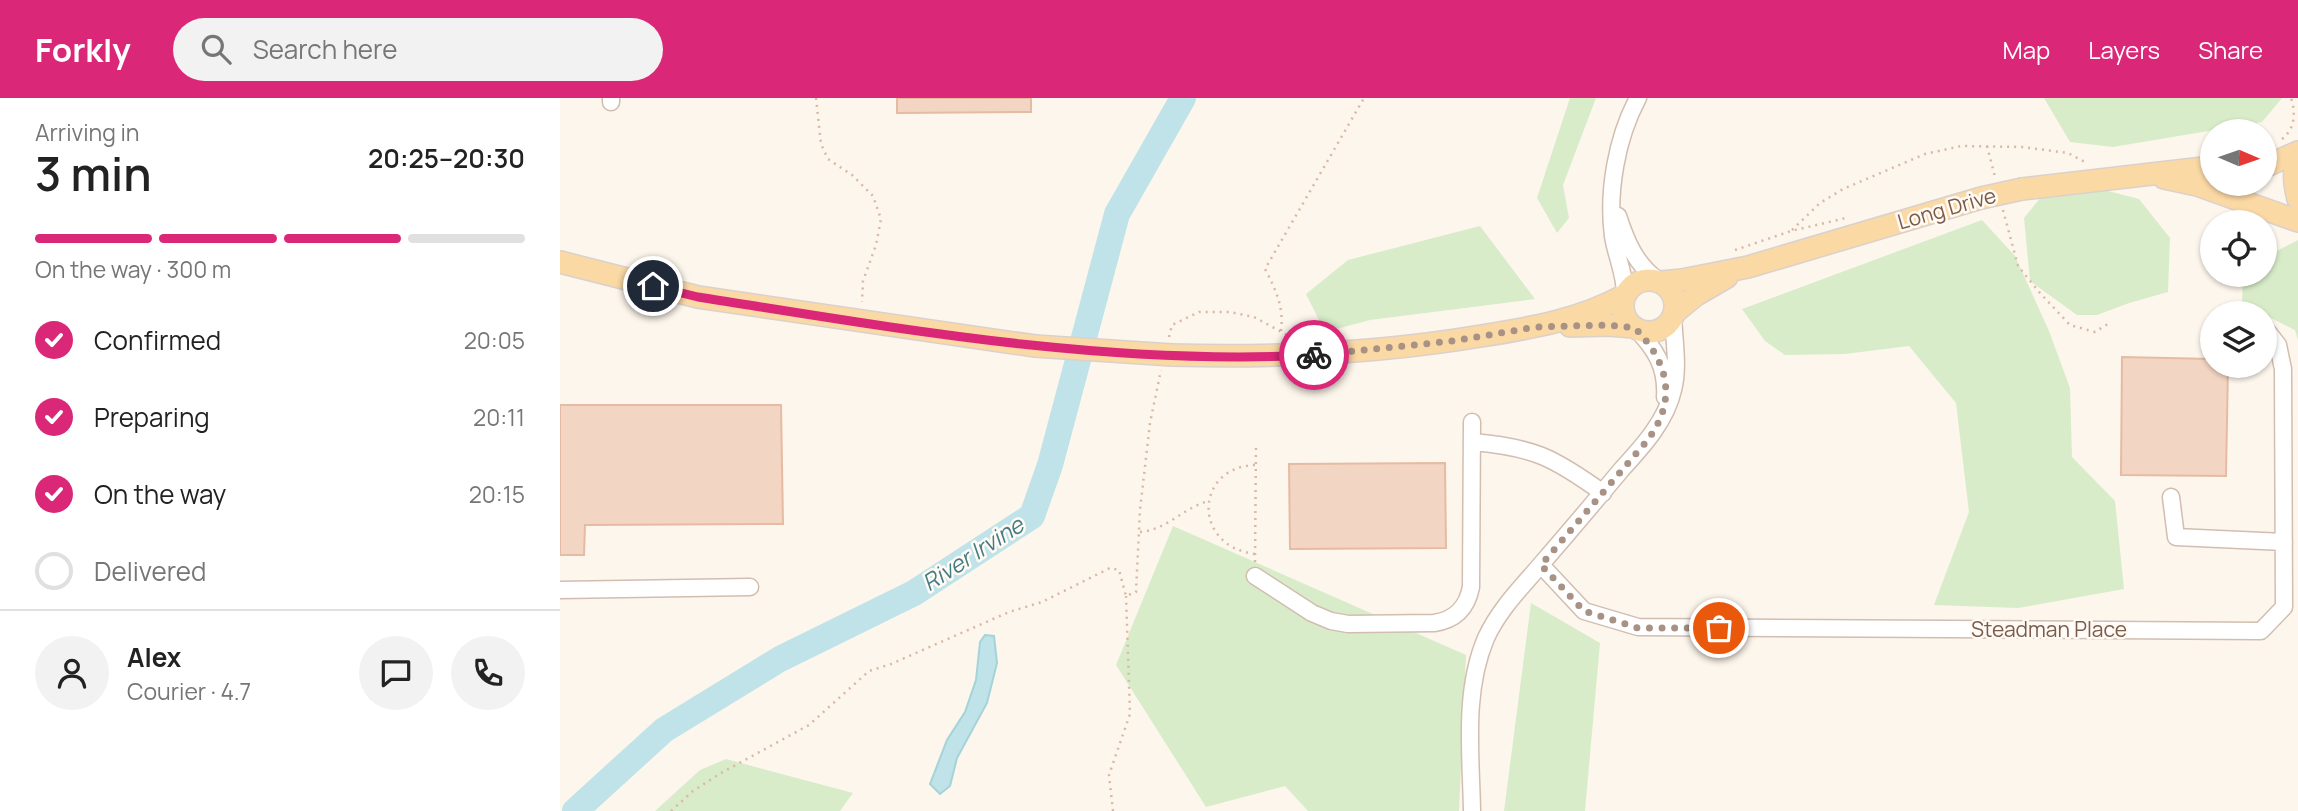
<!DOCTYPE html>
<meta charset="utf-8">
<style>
:root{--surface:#fff;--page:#f2f2f2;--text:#222;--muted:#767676;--line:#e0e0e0;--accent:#db2777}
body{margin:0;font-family:Manrope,sans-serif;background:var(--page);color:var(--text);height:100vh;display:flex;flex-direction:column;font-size:26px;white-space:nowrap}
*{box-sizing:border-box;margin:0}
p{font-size:23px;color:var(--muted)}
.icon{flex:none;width:38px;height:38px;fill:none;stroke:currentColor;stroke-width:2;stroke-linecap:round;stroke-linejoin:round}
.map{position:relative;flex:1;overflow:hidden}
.panel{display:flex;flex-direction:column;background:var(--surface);width:560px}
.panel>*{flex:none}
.needle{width:46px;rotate:92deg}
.buttons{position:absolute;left:1640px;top:21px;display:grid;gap:14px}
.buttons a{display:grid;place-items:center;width:77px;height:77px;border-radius:50%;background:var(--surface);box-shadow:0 2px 5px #0004;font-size:35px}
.pin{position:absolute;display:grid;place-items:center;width:60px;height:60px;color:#fff;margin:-30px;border:4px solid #fff;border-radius:50%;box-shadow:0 2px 7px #0007}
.courier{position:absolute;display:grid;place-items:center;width:70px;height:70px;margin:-35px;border:5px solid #db2777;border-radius:50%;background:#fff;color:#222;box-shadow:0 2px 9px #0007}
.summary em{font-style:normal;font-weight:600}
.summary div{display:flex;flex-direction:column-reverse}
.summary{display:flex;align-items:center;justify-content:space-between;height:119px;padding:0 35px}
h1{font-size:46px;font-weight:600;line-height:52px}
.bar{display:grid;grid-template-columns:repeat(4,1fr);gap:10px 7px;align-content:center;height:84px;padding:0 35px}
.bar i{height:9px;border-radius:5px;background:var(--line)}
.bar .current{background:var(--accent)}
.bar p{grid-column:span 4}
.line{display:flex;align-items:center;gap:18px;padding:0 35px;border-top:2px solid var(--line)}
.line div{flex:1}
.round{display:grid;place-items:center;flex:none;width:74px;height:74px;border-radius:37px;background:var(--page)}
ol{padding:0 35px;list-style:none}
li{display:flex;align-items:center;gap:21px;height:77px}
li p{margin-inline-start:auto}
li .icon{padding:7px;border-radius:50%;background:var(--accent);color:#fff;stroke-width:4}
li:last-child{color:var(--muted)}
li i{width:38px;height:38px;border:4px solid var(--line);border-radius:50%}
header{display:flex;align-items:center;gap:42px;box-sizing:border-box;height:98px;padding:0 35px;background:var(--accent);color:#fff}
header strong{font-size:33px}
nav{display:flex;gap:38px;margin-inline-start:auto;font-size:24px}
.search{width:490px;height:63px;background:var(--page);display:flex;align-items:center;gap:18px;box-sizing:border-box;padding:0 24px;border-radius:38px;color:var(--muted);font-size:26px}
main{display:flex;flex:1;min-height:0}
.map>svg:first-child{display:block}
.green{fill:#d8ecc9}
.water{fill:#bfe3e8;stroke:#a5d3da;stroke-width:2}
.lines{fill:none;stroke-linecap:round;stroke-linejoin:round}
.river{stroke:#bfe3e8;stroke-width:26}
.building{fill:#f3d5c3;stroke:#e6bba3;stroke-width:2}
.minor-casing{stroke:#d1beb0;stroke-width:19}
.major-casing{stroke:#dad1cd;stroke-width:24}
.path{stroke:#d9b8a5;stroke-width:2.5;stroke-dasharray:2 5;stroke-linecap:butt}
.minor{stroke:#fff;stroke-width:16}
.major{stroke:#fbd9a5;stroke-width:21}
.major-bridge-casing{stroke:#dad1cd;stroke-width:24;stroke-linecap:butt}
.major-bridge{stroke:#fbd9a5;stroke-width:21}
.done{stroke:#a89285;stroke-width:7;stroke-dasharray:0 12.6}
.route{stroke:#db2777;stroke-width:9}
.labels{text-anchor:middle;stroke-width:5;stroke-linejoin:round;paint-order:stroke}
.street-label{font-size:21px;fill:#7a5c4d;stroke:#fffaf3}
.water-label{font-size:23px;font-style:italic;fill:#437c86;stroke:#fffaf3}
</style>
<header>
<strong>Forkly</strong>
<div class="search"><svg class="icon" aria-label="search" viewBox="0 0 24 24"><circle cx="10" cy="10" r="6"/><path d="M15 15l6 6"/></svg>Search here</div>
<nav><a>Map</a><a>Layers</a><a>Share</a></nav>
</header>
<main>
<section class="panel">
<div class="summary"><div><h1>3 min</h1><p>Arriving in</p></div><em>20:25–20:30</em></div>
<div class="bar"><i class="current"></i><i class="current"></i><i class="current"></i><i></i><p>On the way · 300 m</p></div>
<ol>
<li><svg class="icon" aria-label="check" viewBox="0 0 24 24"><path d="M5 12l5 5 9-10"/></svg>Confirmed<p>20:05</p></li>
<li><svg class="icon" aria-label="check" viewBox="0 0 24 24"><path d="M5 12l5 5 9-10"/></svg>Preparing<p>20:11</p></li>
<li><svg class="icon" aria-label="check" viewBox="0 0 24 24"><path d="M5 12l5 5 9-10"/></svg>On the way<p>20:15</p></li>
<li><i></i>Delivered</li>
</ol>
<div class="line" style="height:126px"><a class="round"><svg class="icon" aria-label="person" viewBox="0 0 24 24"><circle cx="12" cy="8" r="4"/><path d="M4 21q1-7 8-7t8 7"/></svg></a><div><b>Alex</b><p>Courier · 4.7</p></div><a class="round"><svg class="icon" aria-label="chat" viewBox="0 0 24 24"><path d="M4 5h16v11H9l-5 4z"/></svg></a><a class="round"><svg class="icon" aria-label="phone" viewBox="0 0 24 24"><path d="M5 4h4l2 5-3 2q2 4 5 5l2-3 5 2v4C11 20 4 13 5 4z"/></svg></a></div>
</section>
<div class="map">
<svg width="1738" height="713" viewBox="0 0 1738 713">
<rect width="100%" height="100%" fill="#fdf6ec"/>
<path class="green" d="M1010,0H1036L1003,87L1009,120L997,135L977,100Z
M1484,0H1722L1702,24L1553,49L1510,44Z
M1544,92L1579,101L1610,140L1608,194L1569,205L1537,217H1517L1470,183L1464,120L1481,99Z
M1422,122L1455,158L1489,233L1510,290L1512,359L1555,403L1564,491L1458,510L1374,507L1409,414L1396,305L1349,248L1285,256L1225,257L1205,243L1182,211Z
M920,128L975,201L810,222L765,234L746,196L788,162Z
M1738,142V242L1735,232L1682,206L1683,177H1704L1705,159Z
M613,428L906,557L899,713H748L725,688L646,709L556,567Z
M971,505L1040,545L1025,713H944Z
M166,661L293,695L280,713H95L140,672Z"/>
<path class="water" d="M425,537L434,538L437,565L427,605L397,660L390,688L380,696L370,686L387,642L405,614L416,582L420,544Z"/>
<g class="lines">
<path class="river" d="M15,713L104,632L220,561L354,495L472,418L490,367L557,116L623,0"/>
</g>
<path class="building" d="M337,0H471V14L337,15Z
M1562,259L1652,261V268H1668L1666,378L1561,377Z
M0,307H221L223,426L25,427L24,457H0Z
M885,365L886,450L730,451L729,366Z"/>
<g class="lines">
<g class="minor-casing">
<path id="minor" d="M51,4V0
M1058,118C1066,143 1076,167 1098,182
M1065,196C1065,175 1056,158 1053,138C1047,93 1057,39 1078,0
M1075,230C1095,250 1107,269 1105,299
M912,344C973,349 993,359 1043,395
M1611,399L1616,439L1724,444
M981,467L1024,513L1078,529L1701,533L1724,509L1723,271L1718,247L1704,229
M695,478L752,515L771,523L788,526L874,525C895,522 907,510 911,489L912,324
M0,492L190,489
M912,713C911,656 903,594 926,540C940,510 962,489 983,464C1010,433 1036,402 1062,371C1083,348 1106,323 1113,292C1119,269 1114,242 1113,218"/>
</g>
<g class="major-casing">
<path id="major" d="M1738,58C1733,73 1734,85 1738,101
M1704,69L1738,54
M1604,80L1637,87L1738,123
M1462,91L1652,69
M0,164L138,199L475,248
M1063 208a26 26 0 1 1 52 0a26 26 0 1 1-52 0Z
M1101,184L1122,182L1188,169L1421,100
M1114,215L1136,197L1167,179
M1010,228L1048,227L1074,229
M612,257C716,260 819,255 921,238C971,230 1020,222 1065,197"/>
</g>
<path class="path" d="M256,0L261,46L268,61L292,77L313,98L321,121L316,147L303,183L302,204
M1722,41C1735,31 1736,15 1731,0
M1427,48L1435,79
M1443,112L1458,168L1480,195L1510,227L1535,234L1551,224
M1232,132L1260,105L1283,91L1365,56L1401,48L1462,49L1508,55L1525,64
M1175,152L1231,133L1286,120
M721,233C724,209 716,192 705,171L804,0
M609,239L612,227L639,214H670L694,219L729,238
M580,434C607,432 624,409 649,403
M695,456C631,448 635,368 696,367
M695,464L696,346
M111,713L133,693L161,675L249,627L309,573L331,566L449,514L482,504L550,470L559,472L566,498L576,494L580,412L590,325L601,272
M553,713L549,677L570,616L566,498"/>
<use href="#minor" class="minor"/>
<use href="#major" class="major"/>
<g class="major-bridge-casing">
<path id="major-bridge" d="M1421,100L1462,91
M475,248L612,257"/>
</g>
<use href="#major-bridge" class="major-bridge"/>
</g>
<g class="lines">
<path class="done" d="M754,257L893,243L976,229L1048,227L1075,230C1109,265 1118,303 1086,344L981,467L1024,513L1078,530H1159"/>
<path class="route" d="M93,188L138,199C341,231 547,268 754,257"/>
</g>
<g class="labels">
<g class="street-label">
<text transform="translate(1387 111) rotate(-16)" y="7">Long Drive</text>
<text x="1489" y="539">Steadman Place</text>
</g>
<g class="water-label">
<text transform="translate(413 456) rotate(-33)" y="8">River Irvine</text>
</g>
</g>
</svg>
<div class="buttons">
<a><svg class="needle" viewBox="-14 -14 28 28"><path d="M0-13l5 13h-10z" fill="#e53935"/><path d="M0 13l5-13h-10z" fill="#767676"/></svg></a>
<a><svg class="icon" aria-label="locate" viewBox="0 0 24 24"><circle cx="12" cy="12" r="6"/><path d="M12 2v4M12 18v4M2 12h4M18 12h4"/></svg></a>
<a><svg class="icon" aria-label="layers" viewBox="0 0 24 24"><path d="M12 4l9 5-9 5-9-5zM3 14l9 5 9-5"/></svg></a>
</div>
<div class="pin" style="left:1159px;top:530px;background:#ea580c"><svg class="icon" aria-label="bag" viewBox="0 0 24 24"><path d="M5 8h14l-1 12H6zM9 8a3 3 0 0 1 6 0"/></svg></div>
<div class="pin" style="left:93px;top:188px;background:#1f2937"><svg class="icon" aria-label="home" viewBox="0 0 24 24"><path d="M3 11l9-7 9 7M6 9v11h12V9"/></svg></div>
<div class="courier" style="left:754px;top:257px"><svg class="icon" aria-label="bike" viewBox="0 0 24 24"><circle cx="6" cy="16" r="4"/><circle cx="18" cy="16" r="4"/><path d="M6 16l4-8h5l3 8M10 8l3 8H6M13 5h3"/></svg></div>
</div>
</main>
